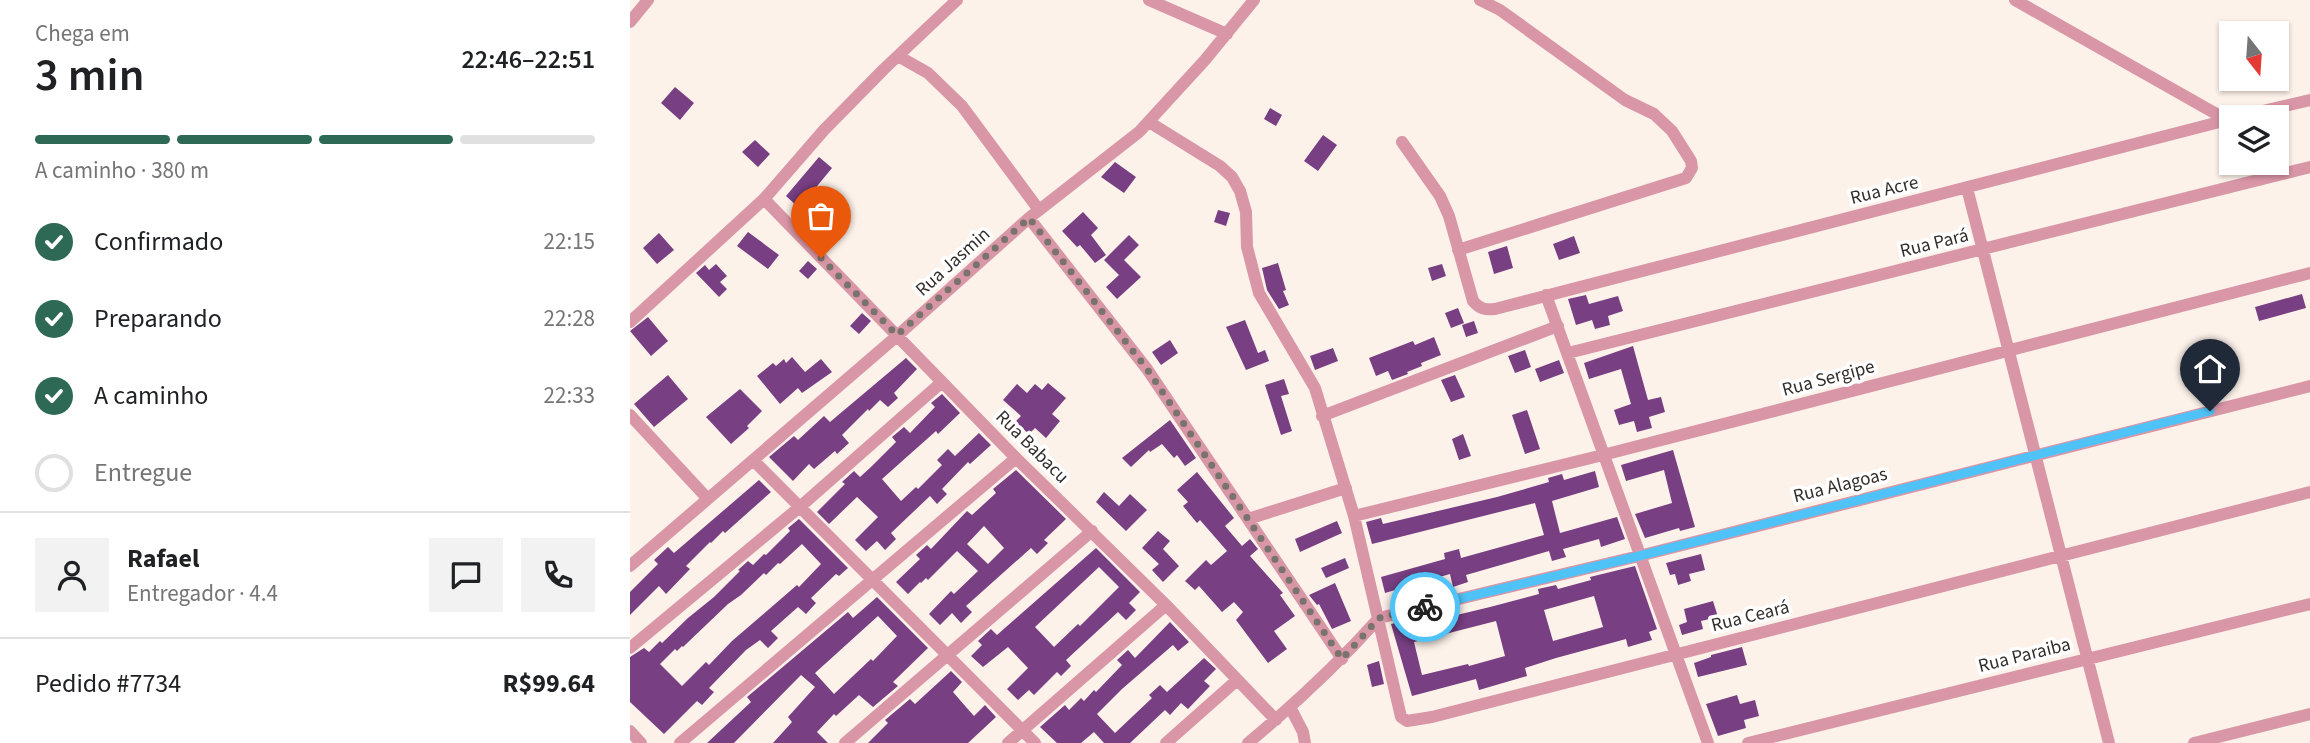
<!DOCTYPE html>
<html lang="pt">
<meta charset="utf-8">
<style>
:root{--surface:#fff;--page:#f2f2f2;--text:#202124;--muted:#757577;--line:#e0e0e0;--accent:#2d6954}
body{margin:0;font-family:"Source Sans 3",sans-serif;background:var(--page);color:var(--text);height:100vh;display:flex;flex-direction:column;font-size:26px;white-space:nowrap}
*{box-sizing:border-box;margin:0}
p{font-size:23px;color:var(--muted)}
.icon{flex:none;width:38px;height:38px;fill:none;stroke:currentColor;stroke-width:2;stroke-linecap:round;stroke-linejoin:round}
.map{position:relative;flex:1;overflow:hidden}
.panel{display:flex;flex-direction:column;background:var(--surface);width:630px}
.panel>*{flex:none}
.needle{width:46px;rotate:163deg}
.controls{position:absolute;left:1589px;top:21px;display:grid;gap:14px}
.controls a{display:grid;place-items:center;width:70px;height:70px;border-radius:0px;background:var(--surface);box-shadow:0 2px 5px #0004;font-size:35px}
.pin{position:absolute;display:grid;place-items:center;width:60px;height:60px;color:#fff;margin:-72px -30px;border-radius:50% 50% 50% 0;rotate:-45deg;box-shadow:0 0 7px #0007}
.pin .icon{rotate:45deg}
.courier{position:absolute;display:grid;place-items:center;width:70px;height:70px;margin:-35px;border:5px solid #4fc3f7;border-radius:50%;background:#fff;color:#222;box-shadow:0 2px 9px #0007}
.overview em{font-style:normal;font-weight:600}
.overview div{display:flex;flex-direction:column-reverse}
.overview{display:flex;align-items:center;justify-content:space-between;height:119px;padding:0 35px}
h1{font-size:46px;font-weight:600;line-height:52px}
.bar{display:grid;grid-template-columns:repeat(4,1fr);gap:10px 7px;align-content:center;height:84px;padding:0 35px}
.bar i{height:9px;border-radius:5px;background:var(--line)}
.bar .on{background:var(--accent)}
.bar p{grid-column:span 4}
.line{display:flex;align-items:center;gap:18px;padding:0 35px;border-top:2px solid var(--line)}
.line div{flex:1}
.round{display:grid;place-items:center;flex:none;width:74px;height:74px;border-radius:0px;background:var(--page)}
ol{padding:0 35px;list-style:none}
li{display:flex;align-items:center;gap:21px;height:77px}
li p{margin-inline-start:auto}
li .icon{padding:7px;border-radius:50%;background:var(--accent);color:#fff;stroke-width:4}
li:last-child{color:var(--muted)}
li i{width:38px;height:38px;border:4px solid var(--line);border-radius:50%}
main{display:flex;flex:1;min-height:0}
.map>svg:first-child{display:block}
.building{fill:#783f83;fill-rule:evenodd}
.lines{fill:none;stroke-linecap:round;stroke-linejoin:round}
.street{stroke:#d996a7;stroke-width:12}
.done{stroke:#79736e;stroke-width:7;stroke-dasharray:0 12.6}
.route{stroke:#4fc3f7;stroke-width:9}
.labels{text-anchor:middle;stroke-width:7;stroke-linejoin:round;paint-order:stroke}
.street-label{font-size:19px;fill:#322e2b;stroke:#fff}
</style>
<main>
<section class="panel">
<div class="overview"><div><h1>3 min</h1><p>Chega em</p></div><em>22:46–22:51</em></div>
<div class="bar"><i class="on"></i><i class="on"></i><i class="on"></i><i></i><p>A caminho · 380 m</p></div>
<ol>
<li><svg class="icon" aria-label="check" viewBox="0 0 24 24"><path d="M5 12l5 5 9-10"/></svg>Confirmado<p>22:15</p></li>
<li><svg class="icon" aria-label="check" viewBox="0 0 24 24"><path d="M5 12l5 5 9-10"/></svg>Preparando<p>22:28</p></li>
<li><svg class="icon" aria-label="check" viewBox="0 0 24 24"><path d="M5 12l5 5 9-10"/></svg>A caminho<p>22:33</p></li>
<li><i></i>Entregue</li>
</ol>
<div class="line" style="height:126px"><a class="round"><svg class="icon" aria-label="person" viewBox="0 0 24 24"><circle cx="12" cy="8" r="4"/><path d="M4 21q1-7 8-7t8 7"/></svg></a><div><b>Rafael</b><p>Entregador · 4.4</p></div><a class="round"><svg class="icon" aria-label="chat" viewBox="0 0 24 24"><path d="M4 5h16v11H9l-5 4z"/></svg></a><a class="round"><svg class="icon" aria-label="phone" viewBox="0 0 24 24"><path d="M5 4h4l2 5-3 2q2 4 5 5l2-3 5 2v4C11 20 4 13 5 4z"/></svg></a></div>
<div class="line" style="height:91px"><div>Pedido #7734</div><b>R$99.64</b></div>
</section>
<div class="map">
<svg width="1680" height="743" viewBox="0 0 1680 743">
<rect width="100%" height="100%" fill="#fdf2ea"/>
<path class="building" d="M45,87L64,103L50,120L31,103Z
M640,108L652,115L646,126L634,119Z
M693,135L707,145L688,171L674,161Z
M125,140L140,154L128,167L112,152Z
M189,157L202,168L169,208L156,196Z
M485,162L506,177L494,193L471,177Z
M588,210L600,213L596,226L584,222Z
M453,212L468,228L461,235L476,255L465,263L450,245L447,247L432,231Z
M118,232L149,255L138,269L107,246Z
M29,233L44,250L27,264L13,248Z
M499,235L509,245L494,260L511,277L487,299L476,287L489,275L474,260Z
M944,236L950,253L929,260L923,244Z
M877,246L883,268L864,274L858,252Z
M178,261L187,269L178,279L169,271Z
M648,263L656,290L653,291L659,305L649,309L637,290L632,268Z
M86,264L97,276L90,282L97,289L89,297L66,273L75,265L79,270Z
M812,264L816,276L802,281L798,268Z
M1672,294L1676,308L1629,321L1625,307Z
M956,295L959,304L988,296L993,311L978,316L980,325L965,329L962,320L946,325L938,299Z
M828,308L834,323L821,328L815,313Z
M232,313L241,321L229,334L220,326Z
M18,317L38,341L21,356L0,331Z
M615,320L628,353L635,350L639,361L616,370L596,327Z
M844,321L848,333L836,337L832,325Z
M804,337L811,355L791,363L792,366L777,372L778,374L762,380L758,371L746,376L739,358L783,341L785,345Z
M540,340L548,353L531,365L522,352Z
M1003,346L1018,400L1031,397L1035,412L1019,417L1022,428L1007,432L1004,421L989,425L984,410L1001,404L991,369L959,379L954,363Z
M703,348L708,361L685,370L680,356Z
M895,350L901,367L885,373L878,356Z
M162,357L175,372L191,359L202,372L172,393L168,388L150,404L127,376L143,363L146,366L154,359L156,363Z
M276,358L287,369L264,393L268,398L258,407L250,400L239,411L238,409L212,435L219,443L207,454L205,451L184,469L179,464L163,481L139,457L164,436L168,440L194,416L200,422Z
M929,360L934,373L910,382L905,369Z
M38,375L58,399L24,427L4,404Z
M825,375L835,397L821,402L811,380Z
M654,379L659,394L651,396L662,431L651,435L635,385Z
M418,383L436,398L422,414L430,421L416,438L405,428L399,434L385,422L391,416L373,400L387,384L397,393L405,384L412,390Z
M110,389L132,411L117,426L119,428L101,444L76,417Z
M312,394L330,413L308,434L306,431L252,479L271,501L286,487L288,489L312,465L307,460L318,449L325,456L349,433L361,445L340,464L338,462L312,489L317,494L307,504L300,496L261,533L266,539L255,550L247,541L236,551L225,540L248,517L227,497L199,524L187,512L215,484L212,482L224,471L230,477L241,467L266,442L262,437L274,427L280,433L305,407L301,403Z
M897,410L910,449L895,454L882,415Z
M540,420L566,458L555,466L547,455L544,458L532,444L520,452L519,450L501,467L492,458Z
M833,434L841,456L829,460L822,439Z
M1043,450L1065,527L1050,531L1049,528L1015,538L1005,514L1042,503L1034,470L996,481L991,465Z
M386,470L436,519L414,540L418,543L407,554L401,548L336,606L342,612L331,623L322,613L310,625L299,614L321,591L324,594L348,571L327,551L298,580L296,578L291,583L290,582L278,594L266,582L290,559L286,555L297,545L301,549L337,511L342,515L366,493L363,489ZM354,526L374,548L358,564L337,544Z
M965,471L969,487L922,501L930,533L987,517L995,539L971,547L969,539L933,549L936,557L922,561L919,551L836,575L838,582L823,587L820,574L755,593L751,577L815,559L814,553L829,549L831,558L914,535L905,503L742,544L736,522L751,518L753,524L867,497L919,482L918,478L932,474L934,480Z
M567,472L604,518L595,526L612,546L620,539L628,549L620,556L653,593L650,595L665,616L644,631L657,649L638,663L606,620L613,612L604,602L592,612L569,586L565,590L555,581L576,560L581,565L597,551L570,520L567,523L553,506L558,502L547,490Z
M129,480L141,492L95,533L93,531L81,543L80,542L56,566L60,569L36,594L29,586L0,615V592L28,564L24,560L38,547L44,553Z
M474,492L489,506L500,494L517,510L496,531L466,502Z
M169,519L218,568L209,576L206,574L181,598L186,603L176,614L168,607L141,631L148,638L138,648L130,640L116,650L79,688L84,692L72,705L67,701L34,734L0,702V657L14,648L19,652L30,641L32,643L58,618L84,597L110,571L108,570L118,561L123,565L134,554L136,555L160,531L158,528ZM172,544L191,564L169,587L167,585L102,641L79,665L76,662L52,686L30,664L45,649L47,651L52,646L53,647L98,604L111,595L134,573L136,575L148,563L150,564Z
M707,521L712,533L670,552L665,539Z
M528,531L540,541L533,549L549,566L533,582L522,570L529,564L512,548Z
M466,548L510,592L499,603L506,610L496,620L488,612L436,660L441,666L431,676L427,672L404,695L399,690L388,700L377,689L398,668L378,647L353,667L341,656L352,645L348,641L361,629L367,635ZM469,567L489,587L450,626L448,624L424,647L405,627Z
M1071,554L1075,570L1059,574L1061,581L1048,585L1045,574L1040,575L1036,563Z
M715,558L719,568L696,578L691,568Z
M1005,566L1027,629L1019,632L1022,640L998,647L996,639L926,658L895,668L897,676L849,690L846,679L782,696L761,624L779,620L781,626L860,607L909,594L908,589L926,585L928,589L961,580L960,577ZM964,596L973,627L923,641L914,610ZM866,621L875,656L839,666L838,664L792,675L784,642Z
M705,583L721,621L702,629L689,604L687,605L679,595Z
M247,597L298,648L263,682L268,686L243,707L229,695L206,716L204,714L187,732L198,743H143L162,722L158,717L185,687L171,675L104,743H77L121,702L117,697L218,612L223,618ZM248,616L267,636L243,661L241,659L204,694L185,673Z
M1083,601L1088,617L1071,621L1073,629L1052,635L1049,625L1057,622L1054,609Z
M540,622L559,642L548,651L543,645L492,689L467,714L485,733L522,698L519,695L530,685L537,692L574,658L586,669L574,681L580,686L558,709L551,703L540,715L535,710L500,743H474L464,732L451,743H427L410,727L435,705L439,710L451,698L454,701L464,690L466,692L492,665L487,660L498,650L505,658Z
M1112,647L1117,665L1068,677L1064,663L1081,657V655Z
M749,661L754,684L742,687L737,665Z
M321,671L332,682L323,692L336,707L344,716L355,705L366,717L338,743H238L258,723L255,720L280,699L285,704Z
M1107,695L1110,704L1125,700L1129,716L1114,720L1116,728L1088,736L1076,704Z"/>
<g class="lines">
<path class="street" d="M519,0L597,34
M1385,0L1597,120
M0,22L18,0
M268,56L298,73L332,106L409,210
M1607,117L1680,100
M519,122L590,166L602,177L610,191L616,212L617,247L629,293L685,388L724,516L771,717L777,721L802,717L1680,492
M772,142L810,196L819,216L843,301C850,309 855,310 865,309L1601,119
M1337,188L1479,743
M134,199L386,458L536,605L646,720
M399,218L517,369L712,659
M828,250L1056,178L1062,168L1061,161L1042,131L1024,114L995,100L870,10L850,0
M916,295L1078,743
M0,322L134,199L194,130L254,69L327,0
M938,353L1680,167
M0,415L77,498
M692,416L928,326
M123,460L405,743
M724,516L973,455L1680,273
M618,519L716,488
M0,566L267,336L399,218L509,132L575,60L624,0
M749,618L1009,556L1680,386
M0,648L171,506L312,382
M660,707L673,732L675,743
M0,731L11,743
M50,743L386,458
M215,743L462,531
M378,743L536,605
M536,743L606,681
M618,743C665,704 708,664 749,618
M1118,743L1680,604
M1564,743L1680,714"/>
</g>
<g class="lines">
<path class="done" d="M191,258L267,335L399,218L517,369L712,659L749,618L795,607"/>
<path class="route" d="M795,607L1009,556L1580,411"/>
</g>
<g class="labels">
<g class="street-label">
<text transform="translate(1254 189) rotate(-14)" y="7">Rua Acre</text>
<text transform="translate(1304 242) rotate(-14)" y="7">Rua Pará</text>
<text transform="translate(322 261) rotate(-42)" y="7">Rua Jasmin</text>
<text transform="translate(1198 377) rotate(-15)" y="7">Rua Sergipe</text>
<text transform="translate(403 446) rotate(45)" y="7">Rua Babacu</text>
<text transform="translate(1210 484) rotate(-14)" y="7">Rua Alagoas</text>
<text transform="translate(1120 615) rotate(-14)" y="7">Rua Ceará</text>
<text transform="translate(1394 654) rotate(-14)" y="7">Rua Paraiba</text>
</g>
</g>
</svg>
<div class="controls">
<a><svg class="needle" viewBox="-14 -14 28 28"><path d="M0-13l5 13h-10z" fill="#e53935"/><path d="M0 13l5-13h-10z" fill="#757577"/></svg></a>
<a><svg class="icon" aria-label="layers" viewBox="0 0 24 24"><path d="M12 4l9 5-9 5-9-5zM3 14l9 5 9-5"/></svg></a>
</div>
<div class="pin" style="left:191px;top:258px;background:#ea580c"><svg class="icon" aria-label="bag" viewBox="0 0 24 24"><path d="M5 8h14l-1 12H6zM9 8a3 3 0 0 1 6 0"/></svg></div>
<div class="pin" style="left:1580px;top:411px;background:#1f2937"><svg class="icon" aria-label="home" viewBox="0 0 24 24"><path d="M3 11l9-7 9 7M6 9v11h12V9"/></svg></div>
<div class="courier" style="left:795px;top:607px"><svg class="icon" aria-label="bike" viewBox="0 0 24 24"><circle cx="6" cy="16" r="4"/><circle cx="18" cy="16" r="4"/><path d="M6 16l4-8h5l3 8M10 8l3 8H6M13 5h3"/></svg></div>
</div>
</main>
